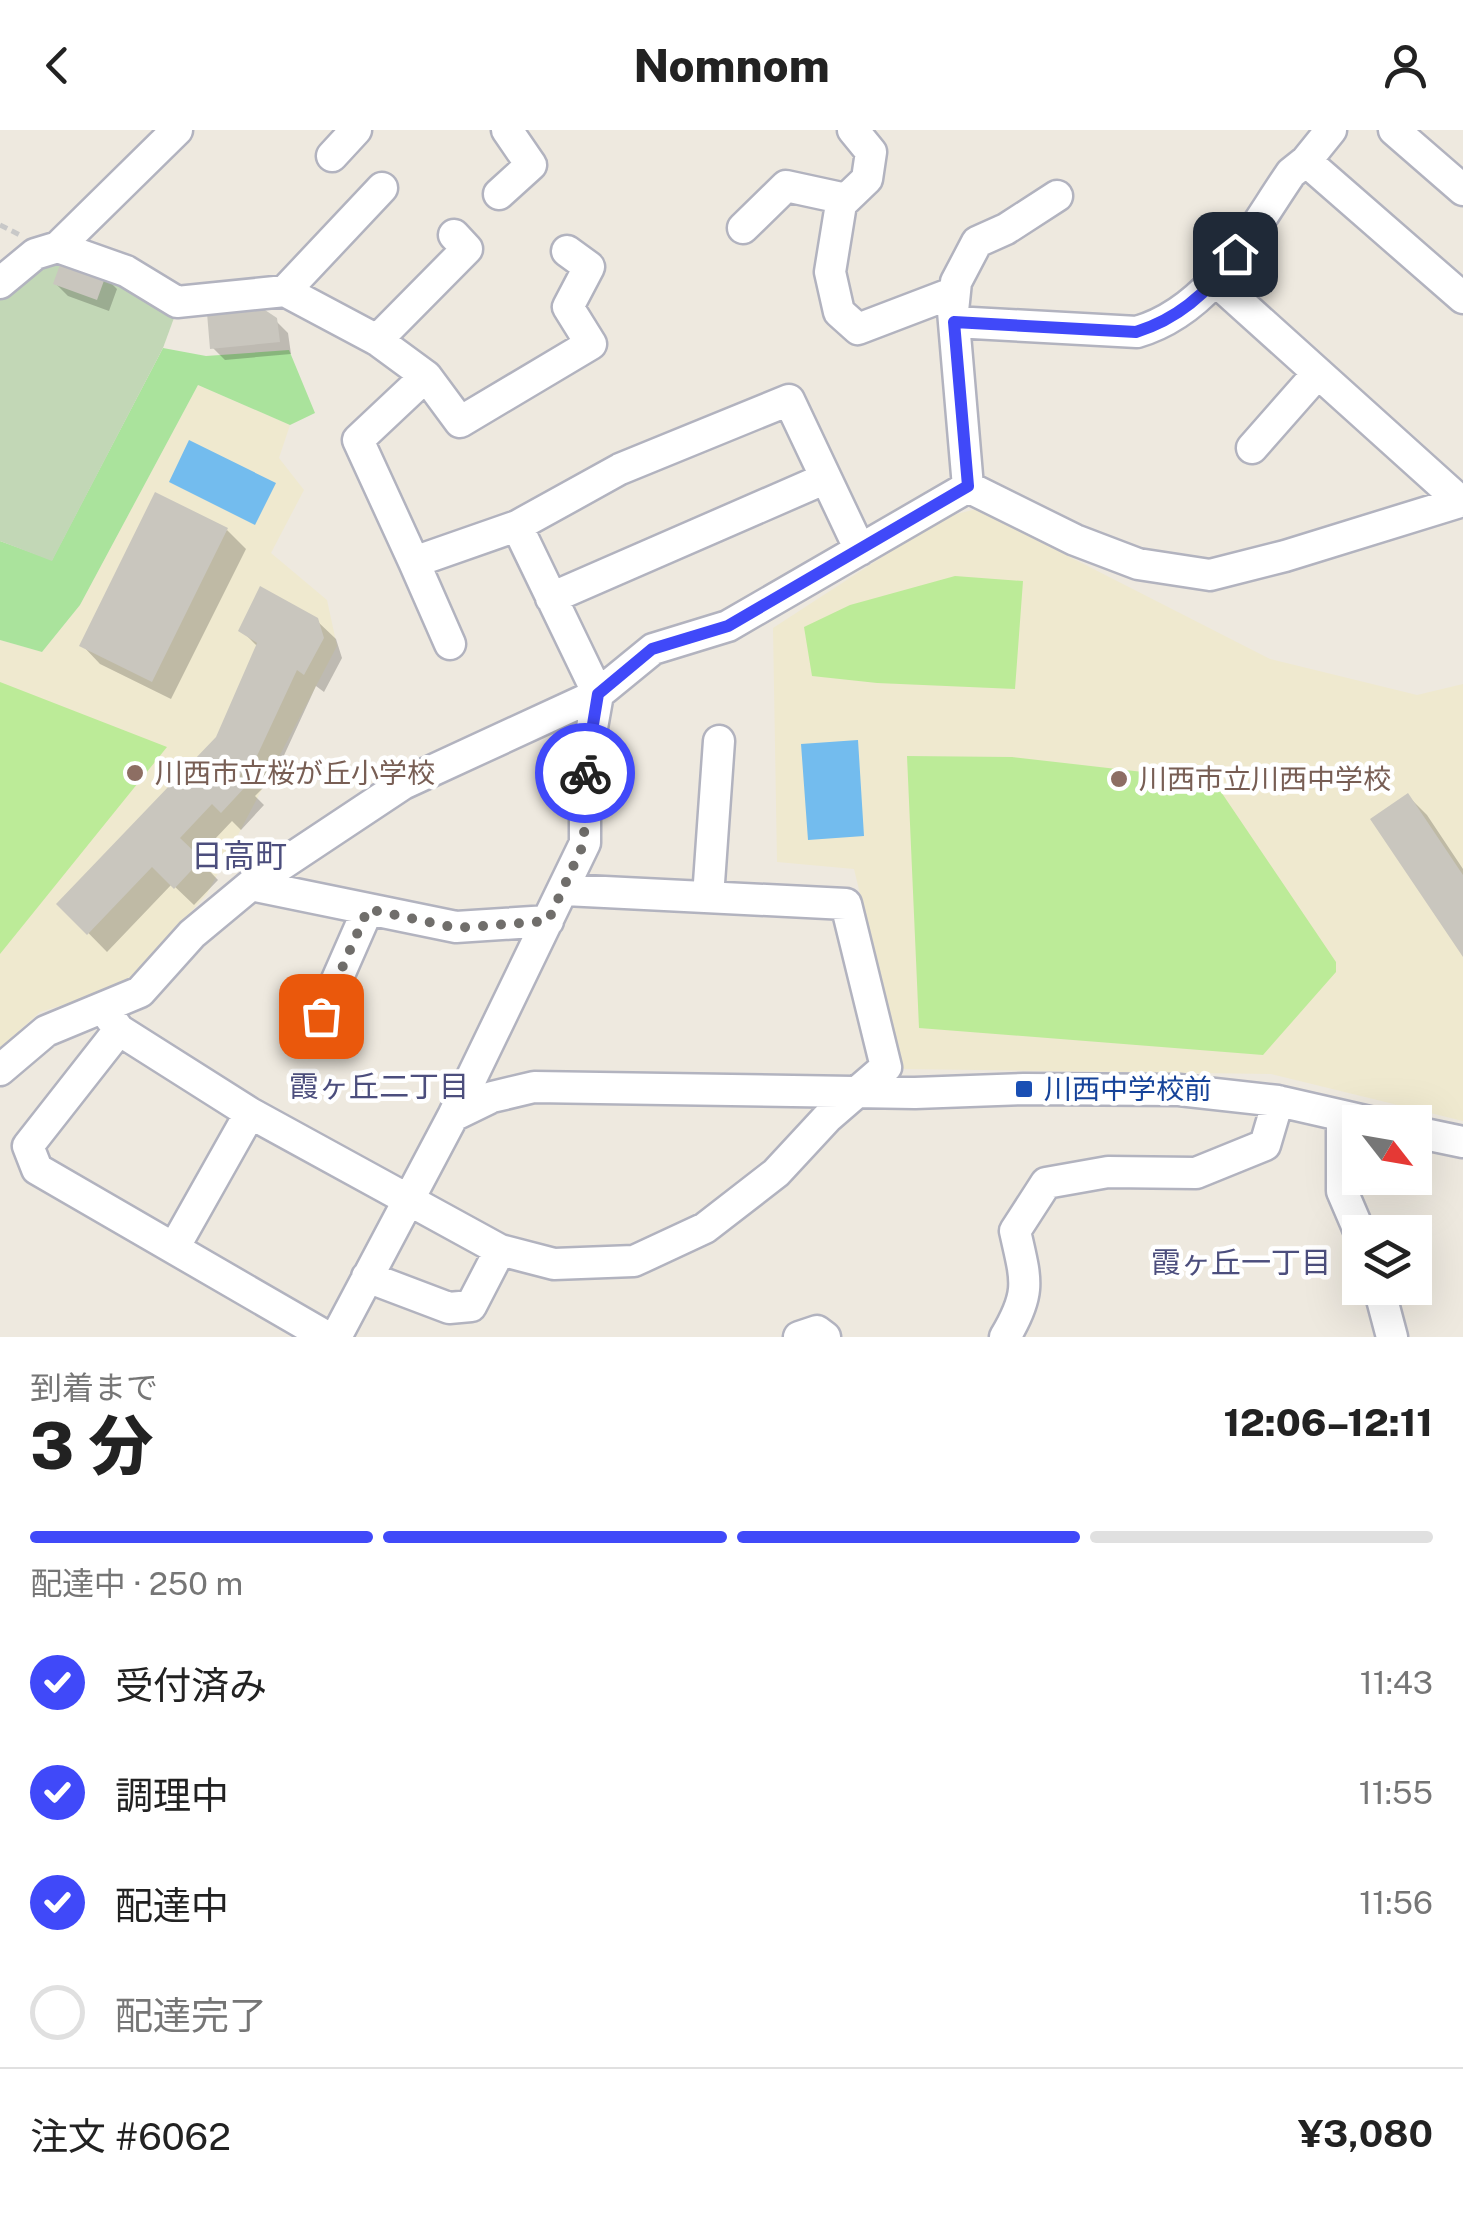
<!DOCTYPE html>
<html lang="ja">
<meta charset="utf-8">
<style>
:root{--surface:#fff;--page:#f2f2f2;--text:#222;--muted:#767676;--line:#e0e0e0;--accent:#4049f9}
body{margin:0;font-family:"Public Sans","Noto Sans JP",sans-serif;background:var(--page);color:var(--text);height:100vh;display:flex;flex-direction:column;font-size:38px;white-space:nowrap}
*{box-sizing:border-box;margin:0}
p{font-size:32px;color:var(--muted)}
.icon{flex:none;width:55px;height:55px;fill:none;stroke:currentColor;stroke-width:2;stroke-linecap:round;stroke-linejoin:round}
.map{position:relative;height:1207px;overflow:hidden}
.drawer{display:flex;flex-direction:column;background:var(--surface);flex:1}
.drawer>*{flex:none}
.needle{width:65px;rotate:121deg}
.fabs{position:absolute;left:1342px;top:975px;display:grid;gap:20px}
.fabs a{display:grid;place-items:center;width:90px;height:90px;border-radius:0px;background:var(--surface);box-shadow:0 10px 40px #0002;font-size:50px}
.pin{position:absolute;display:grid;place-items:center;width:85px;height:85px;color:#fff;margin:-42px;border-radius:20px;box-shadow:0 5px 15px #0006}
.courier{position:absolute;display:grid;place-items:center;width:100px;height:100px;margin:-50px;border:8px solid #4049f9;border-radius:50%;background:#fff;color:#222;box-shadow:0 2px 12px #0007}
.headline em{font-style:normal;font-weight:800}
.headline div{display:flex;flex-direction:column-reverse}
.headline{display:flex;align-items:center;justify-content:space-between;height:170px;padding:0 30px}
h1{font-size:65px;font-weight:800;line-height:75px}
.bar{display:grid;grid-template-columns:repeat(4,1fr);gap:15px 10px;align-content:center;height:120px;padding:0 30px}
.bar i{height:12px;border-radius:8px;background:var(--line)}
.bar .selected{background:var(--accent)}
.bar p{grid-column:span 4}
.line{display:flex;align-items:center;gap:25px;padding:0 30px;border-top:2px solid var(--line)}
.line div{flex:1}
ol{padding:0 30px;list-style:none}
li{display:flex;align-items:center;gap:30px;height:110px}
li p{margin-inline-start:auto}
li .icon{padding:10px;border-radius:50%;background:var(--accent);color:#fff;stroke-width:4}
li:last-child{color:var(--muted)}
li i{width:55px;height:55px;border:5px solid var(--line);border-radius:50%}
header{display:flex;justify-content:space-between;align-items:center;height:130px;padding:0 30px;background:var(--surface);font-size:45px;font-weight:800}
.map>svg:first-child{display:block}
.education{fill:#efe9cf}
.green{fill:#aae39c}
.cemetery{fill:#c2d7b6}
.pitch{fill:#bceb98}
.water{fill:#73bcee}
.shadow{fill:#0003}
.building{fill:#c9c6be}
.lines{fill:none;stroke-linecap:round;stroke-linejoin:round}
.minor-casing{stroke:#b2b3bf;stroke-width:35}
.path{stroke:#c8c8c8;stroke-width:5;stroke-dasharray:8 5;stroke-linecap:butt}
.minor{stroke:#fff;stroke-width:30}
.done{stroke:#706e6b;stroke-width:10;stroke-dasharray:0 18}
.route{stroke:#4049f9;stroke-width:12}
.education-dot{fill:#8d6e63;stroke:#fff;stroke-width:4}
.transit-dot{fill:#1a4fb4;stroke:#fff;stroke-width:4}
.labels{text-anchor:middle;stroke-width:9;stroke-linejoin:round;paint-order:stroke}
.education-label{font-size:28px;fill:#785e54;stroke:#fff;text-anchor:start}
.transit-label{font-size:28px;fill:#164399;stroke:#fff;text-anchor:start}
.neighbourhood-label{font-size:30px;fill:#4c4e7d;stroke:#fff}
.quarter-label{font-size:32px;fill:#4c4e7d;stroke:#fff}
</style>
<header><svg class="icon" aria-label="back" viewBox="0 0 24 24"><path d="M15 5l-7 7 7 7"/></svg>Nomnom<svg class="icon" aria-label="person" viewBox="0 0 24 24"><circle cx="12" cy="8" r="4"/><path d="M4 21q1-7 8-7t8 7"/></svg></header>
<div class="map">
<svg width="1463" height="1207" viewBox="0 0 1463 1207">
<rect width="100%" height="100%" fill="#eee9df"/>
<path class="education" d="M198,255L290,295L279,328L304,360L271,423L327,470L337,516L207,764L124,856L40,882L0,918V510L42,522L80,475Z
M976,379L1270,529L1417,565L1463,554V991L1271,944L902,939L854,739L777,732L773,498L942,388Z"/>
<path class="green" d="M163,218L206,226L289,220L315,283L290,295L198,255L80,475L42,522L0,510V411L52,430Z"/>
<path class="cemetery" d="M62,124L178,177L163,218L52,431L0,411V163Z"/>
<path class="pitch" d="M955,446L1023,451L1015,559L877,553L812,546L804,497L850,475Z
M0,552L167,617L0,824Z
M907,626L1012,627L1213,650L1336,832V842L1263,925L919,898Z"/>
<path class="water" d="M189,310L276,353L255,395L169,352Z
M858,610L864,706L808,710L801,614Z"/>
<path class="shadow" d="M105,147L117,159L109,181L68,166L56,154Z
M275,190L288,203L291,224L225,230L213,218Z
M227,400L246,419L171,569L100,534L82,515Z
M316,490L336,509L342,528L324,562L316,556L274,647L255,666L264,675L241,700L232,691L197,728L218,750L194,775L172,754L107,822L60,774L218,608L258,517L241,500Z
M1408,666L1427,685L1463,739V822Z"/>
<path class="building" d="M62,129L106,145L97,170L53,154Z
M262,178L277,188L280,212L210,219L207,183Z
M155,362L228,398L152,552L79,516Z
M260,456L318,488L324,508L304,545L297,540L256,628L239,646L247,655L221,683L212,674L180,708L202,729L174,759L152,737L87,805L56,774L216,607L257,513L238,501Z
M1408,663L1463,745V827L1370,689Z"/>
<g class="lines">
<g class="minor-casing">
<path id="minor" d="M853,0L871,22L867,49L841,74L830,142L839,182L858,199L955,162
M1394,0L1463,60
M332,26L356,0
M1306,31L1463,168
M499,64L531,35L507,0
M743,98L786,56L846,69
M58,117L126,141L177,172L285,161L377,210L426,246L358,310L414,432L517,396L620,339L789,270L860,420
M1217,152L1460,371
M0,153L35,124L58,117L177,0
M285,161L382,58
M954,192L1137,202C1212,180 1249,104 1291,43L1306,31L1331,0
M377,210L467,119L454,105
M426,246L460,292L591,214L568,177L589,137L567,121
M1252,318L1318,243
M968,357L953,181L956,152L977,112L1006,99L1057,66
M414,432L450,514
M551,468L824,349
M251,755L456,797L548,791
M708,767L719,611
M103,878L119,900L250,983L500,1120L554,1134L634,1131L705,1098L776,1043L827,988L886,937L846,774L565,760
M321,886L368,779
M119,900L28,1016L37,1039L327,1207
M0,940L46,901L140,862L192,804L251,755L403,654L598,564L517,396
M453,986L585,713V637L598,564L653,519L728,496L968,357L1075,410L1138,434L1210,445L1285,426L1463,371
M1342,987V1061L1360,1103
M1415,1002L1463,1012
M174,1118L250,983
M367,1147L449,1178L471,1176L500,1120
M1379,1158L1392,1207
M336,1207L453,986L492,967L534,957L915,963L1024,959L1179,960L1278,971L1370,992
M799,1207L817,1201L825,1207
M1005,1207C1032,1162 1026,1150 1015,1101L1046,1053L1108,1042L1196,1043L1265,1015L1278,971"/>
</g>
<path class="path" d="M0,95L20,105"/>
<use href="#minor" class="minor"/>
</g>
<g class="lines">
<path class="done" d="M321,886L368,779L456,798L548,791L584,713L585,643"/>
<path class="route" d="M585,643L598,564L652,519L728,496L968,356L954,192L1136,202C1178,189 1211,160 1235,124"/>
</g>
<g class="education-dot">
<circle cx="135" cy="643" r="10"/>
<circle cx="1119" cy="649" r="10"/>
</g>
<rect class="transit-dot" x="1014" y="949" width="20" height="20" rx="5"/>
<g class="labels">
<g class="education-label">
<text x="155" y="653">川西市立桜が丘小学校</text>
<text x="1139" y="659">川西市立川西中学校</text>
</g>
<g class="transit-label">
<text x="1044" y="969">川西中学校前</text>
</g>
<g class="neighbourhood-label">
<text x="379" y="967">霞ヶ丘二丁目</text>
<text x="1241" y="1143">霞ヶ丘一丁目</text>
</g>
<g class="quarter-label">
<text x="239" y="737">日高町</text>
</g>
</g>
</svg>
<div class="fabs">
<a><svg class="needle" viewBox="-14 -14 28 28"><path d="M0-13l5 13h-10z" fill="#e53935"/><path d="M0 13l5-13h-10z" fill="#767676"/></svg></a>
<a><svg class="icon" aria-label="layers" viewBox="0 0 24 24"><path d="M12 4l9 5-9 5-9-5zM3 14l9 5 9-5"/></svg></a>
</div>
<div class="pin" style="left:321px;top:886px;background:#ea580c"><svg class="icon" aria-label="bag" viewBox="0 0 24 24"><path d="M5 8h14l-1 12H6zM9 8a3 3 0 0 1 6 0"/></svg></div>
<div class="pin" style="left:1235px;top:124px;background:#1f2937"><svg class="icon" aria-label="home" viewBox="0 0 24 24"><path d="M3 11l9-7 9 7M6 9v11h12V9"/></svg></div>
<div class="courier" style="left:585px;top:643px"><svg class="icon" aria-label="bike" viewBox="0 0 24 24"><circle cx="6" cy="16" r="4"/><circle cx="18" cy="16" r="4"/><path d="M6 16l4-8h5l3 8M10 8l3 8H6M13 5h3"/></svg></div>
</div>
<section class="drawer">
<div class="headline"><div><h1>3 分</h1><p>到着まで</p></div><em>12:06–12:11</em></div>
<div class="bar"><i class="selected"></i><i class="selected"></i><i class="selected"></i><i></i><p>配達中 · 250 m</p></div>
<ol>
<li><svg class="icon" aria-label="check" viewBox="0 0 24 24"><path d="M5 12l5 5 9-10"/></svg>受付済み<p>11:43</p></li>
<li><svg class="icon" aria-label="check" viewBox="0 0 24 24"><path d="M5 12l5 5 9-10"/></svg>調理中<p>11:55</p></li>
<li><svg class="icon" aria-label="check" viewBox="0 0 24 24"><path d="M5 12l5 5 9-10"/></svg>配達中<p>11:56</p></li>
<li><i></i>配達完了</li>
</ol>
<div class="line" style="height:130px"><div>注文 #6062</div><b>¥3,080</b></div>
</section>
